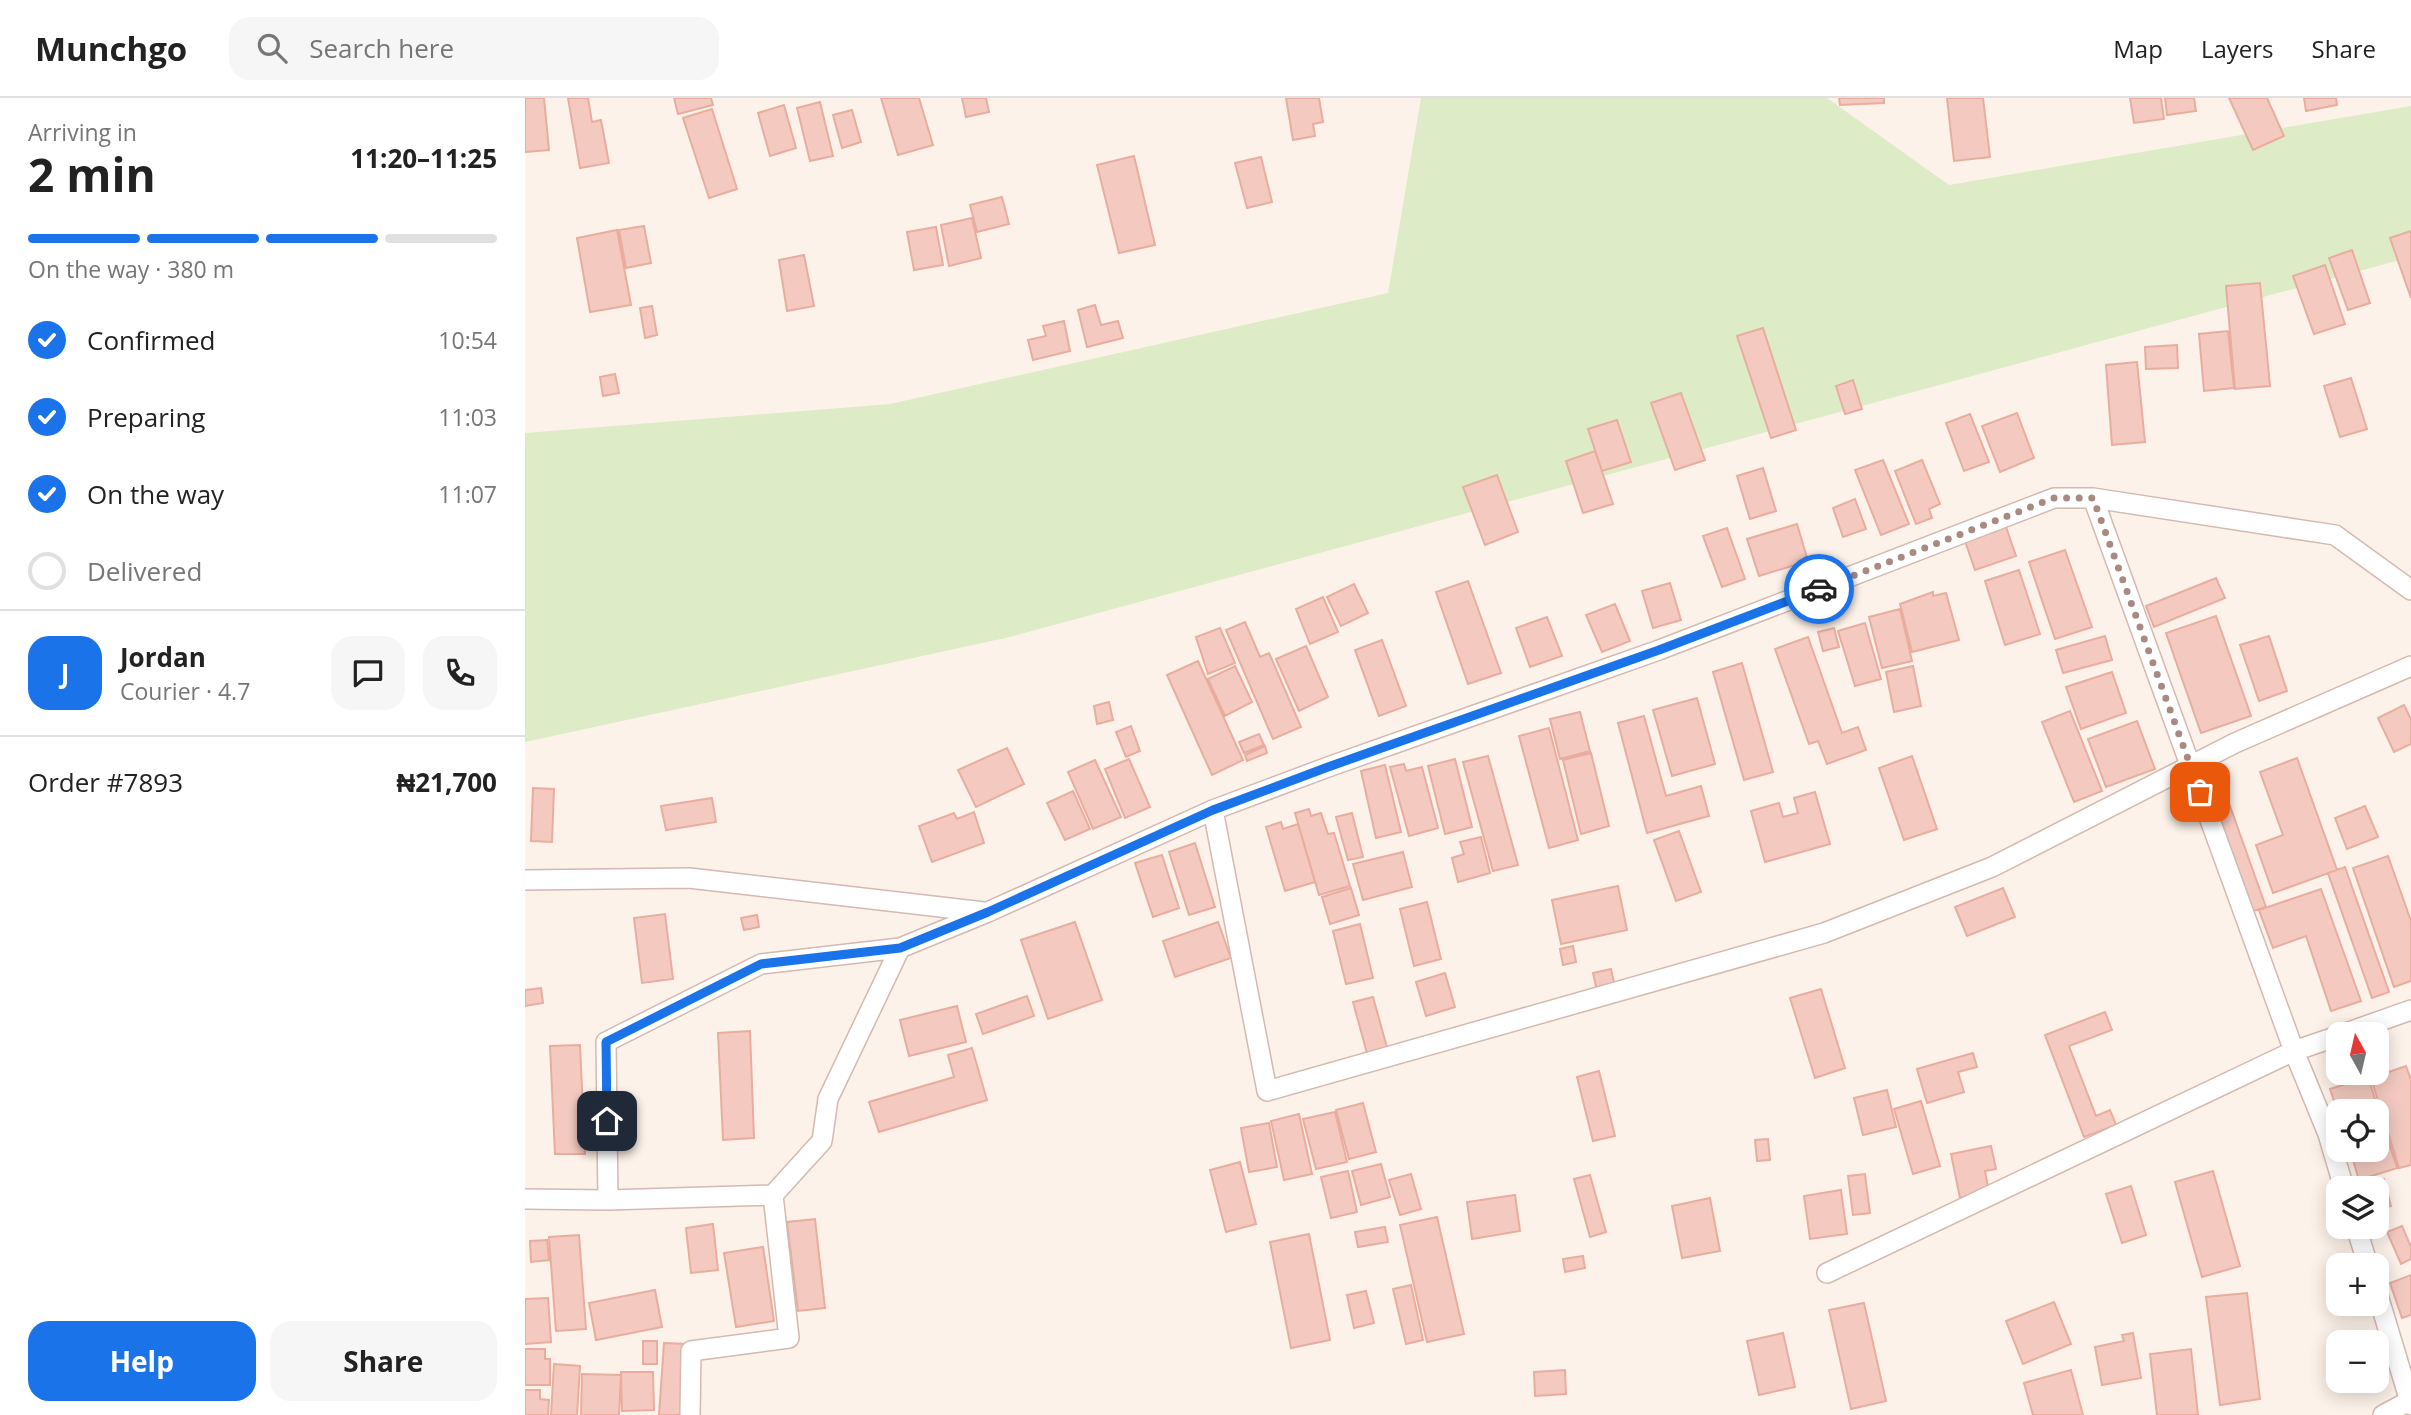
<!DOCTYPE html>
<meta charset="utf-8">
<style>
:root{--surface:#fff;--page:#f6f6f6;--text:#222;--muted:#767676;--line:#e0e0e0;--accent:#1a73e8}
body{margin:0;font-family:"Open Sans",sans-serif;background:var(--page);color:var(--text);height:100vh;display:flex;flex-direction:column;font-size:26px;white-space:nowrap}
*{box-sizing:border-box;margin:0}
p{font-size:23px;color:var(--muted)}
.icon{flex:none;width:38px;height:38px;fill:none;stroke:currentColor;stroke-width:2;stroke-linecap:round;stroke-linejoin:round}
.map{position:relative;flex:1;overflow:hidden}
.side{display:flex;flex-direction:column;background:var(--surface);width:525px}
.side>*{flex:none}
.needle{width:46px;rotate:352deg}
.fabs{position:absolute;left:1801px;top:924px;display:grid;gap:14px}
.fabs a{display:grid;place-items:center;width:63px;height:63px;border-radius:14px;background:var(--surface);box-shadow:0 4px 18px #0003;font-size:35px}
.pin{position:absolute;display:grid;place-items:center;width:60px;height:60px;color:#fff;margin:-30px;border-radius:14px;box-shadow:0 4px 10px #0006}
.courier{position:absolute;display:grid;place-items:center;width:70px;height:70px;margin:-35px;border:5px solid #1a73e8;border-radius:50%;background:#fff;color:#222;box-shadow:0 2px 9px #0007}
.headline em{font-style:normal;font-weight:700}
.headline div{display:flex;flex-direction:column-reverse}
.headline{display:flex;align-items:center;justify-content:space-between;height:119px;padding:0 28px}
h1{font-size:46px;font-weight:700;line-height:52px}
.bar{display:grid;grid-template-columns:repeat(4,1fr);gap:10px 7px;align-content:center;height:84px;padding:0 28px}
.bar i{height:9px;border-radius:5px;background:var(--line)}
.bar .on{background:var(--accent)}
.bar p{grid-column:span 4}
.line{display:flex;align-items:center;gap:18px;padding:0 28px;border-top:2px solid var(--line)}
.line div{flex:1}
.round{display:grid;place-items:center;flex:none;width:74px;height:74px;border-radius:21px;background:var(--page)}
ol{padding:0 28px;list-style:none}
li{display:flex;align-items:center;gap:21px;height:77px}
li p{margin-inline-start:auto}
li .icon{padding:7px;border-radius:50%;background:var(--accent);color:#fff;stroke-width:4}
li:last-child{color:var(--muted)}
li i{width:38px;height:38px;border:4px solid var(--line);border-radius:50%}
.action{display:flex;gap:14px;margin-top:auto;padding:14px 28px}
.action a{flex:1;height:80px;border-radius:21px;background:var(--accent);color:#fff;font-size:28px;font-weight:700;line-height:80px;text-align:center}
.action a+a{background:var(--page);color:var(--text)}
header{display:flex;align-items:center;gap:42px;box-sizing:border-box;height:98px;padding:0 35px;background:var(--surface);border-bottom:2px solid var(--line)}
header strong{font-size:33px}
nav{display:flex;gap:38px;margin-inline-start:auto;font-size:24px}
.search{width:490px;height:63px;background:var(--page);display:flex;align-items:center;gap:18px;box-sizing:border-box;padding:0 24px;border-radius:21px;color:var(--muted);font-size:26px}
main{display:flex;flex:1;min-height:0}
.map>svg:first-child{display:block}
.green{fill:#ddecc6}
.building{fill:#f4cac0;stroke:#e8ad9f;stroke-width:2}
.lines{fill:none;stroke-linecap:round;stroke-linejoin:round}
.street-casing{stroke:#d3b9b0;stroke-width:22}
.street{stroke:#fff;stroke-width:19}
.done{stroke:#a88a82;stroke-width:7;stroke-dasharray:0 12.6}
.route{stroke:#1a73e8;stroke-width:9}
</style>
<header>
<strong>Munchgo</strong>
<div class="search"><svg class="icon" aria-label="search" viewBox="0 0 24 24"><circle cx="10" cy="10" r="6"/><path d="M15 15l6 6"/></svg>Search here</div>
<nav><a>Map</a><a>Layers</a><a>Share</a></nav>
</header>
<main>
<section class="side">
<div class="headline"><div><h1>2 min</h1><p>Arriving in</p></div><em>11:20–11:25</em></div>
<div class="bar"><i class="on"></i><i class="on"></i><i class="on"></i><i></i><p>On the way · 380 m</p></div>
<ol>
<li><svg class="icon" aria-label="check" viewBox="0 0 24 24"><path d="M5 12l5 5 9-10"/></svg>Confirmed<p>10:54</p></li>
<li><svg class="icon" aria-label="check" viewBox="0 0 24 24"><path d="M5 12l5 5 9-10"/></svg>Preparing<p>11:03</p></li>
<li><svg class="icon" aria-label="check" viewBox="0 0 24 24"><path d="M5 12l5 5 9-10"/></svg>On the way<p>11:07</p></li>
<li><i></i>Delivered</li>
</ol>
<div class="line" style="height:126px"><b class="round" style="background:var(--accent);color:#fff">J</b><div><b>Jordan</b><p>Courier · 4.7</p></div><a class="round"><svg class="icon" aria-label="chat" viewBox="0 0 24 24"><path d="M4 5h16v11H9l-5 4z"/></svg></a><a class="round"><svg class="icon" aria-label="phone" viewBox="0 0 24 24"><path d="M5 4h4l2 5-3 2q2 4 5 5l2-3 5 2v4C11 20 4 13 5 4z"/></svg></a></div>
<div class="line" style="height:91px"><div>Order #7893</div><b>₦21,700</b></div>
<div class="action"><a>Help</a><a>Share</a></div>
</section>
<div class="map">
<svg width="1886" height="1317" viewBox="0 0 1886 1317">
<rect width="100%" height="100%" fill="#fdf2e9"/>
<path class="green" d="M896,0H1302L1424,87L1886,8V159L485,539L0,644V335L365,306L863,195Z"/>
<path class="building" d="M0,0H19L24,52L0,54Z
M43,0H63L67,24L76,22L84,65L55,70Z
M149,0H186L188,7L153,16Z
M356,0H394L408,47L373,57Z
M437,0H461L464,14L441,19Z
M761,0H794L798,24L788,26L790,38L768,42Z
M1314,0H1359V5L1315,7Z
M1422,0H1458L1465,59L1429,63Z
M1605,0H1636L1639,21L1609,25Z
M1640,0H1669L1671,13L1642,17Z
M1704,0H1742L1759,38L1728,52Z
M1779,0H1811L1812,7L1781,13Z
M295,4L308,58L285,63L272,10Z
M259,7L271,50L245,58L233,15Z
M187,11L212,91L184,100L158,20Z
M327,12L336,44L317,50L308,17Z
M609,58L630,147L594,155L572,67Z
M736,59L747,104L722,110L710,65Z
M477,99L484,126L452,134L445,107Z
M447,120L456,160L424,168L416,127Z
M119,128L126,165L101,170L94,132Z
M411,129L418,167L389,172L382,134Z
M92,132L106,207L65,214L52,140Z
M1886,133V200L1865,140Z
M1827,152L1845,205L1823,212L1804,160Z
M279,157L289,208L262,213L254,162Z
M1800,167L1820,226L1789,236L1768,178Z
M1735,185L1745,288L1710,291L1701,188Z
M570,207L576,227L593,223L598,240L562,249L553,212Z
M127,208L132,237L120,240L115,210Z
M539,223L545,253L508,262L503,242L521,238L518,228Z
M1238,230L1271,332L1246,340L1212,238Z
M1703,233L1709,290L1679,293L1674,236Z
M1652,247L1653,270L1621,271L1620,249Z
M1612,264L1620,344L1587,347L1581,267Z
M90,276L94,295L78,298L75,279Z
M1826,280L1842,331L1815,339L1799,288Z
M1328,282L1337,311L1320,316L1311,288Z
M1156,295L1180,362L1150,372L1126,305Z
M1492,315L1509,360L1475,374L1457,328Z
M1445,316L1464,364L1439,373L1421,325Z
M1092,322L1106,364L1077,373L1063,331Z
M1070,353L1088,406L1058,415L1041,363Z
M1358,362L1384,426L1356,437L1330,372Z
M1397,362L1415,406L1404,411L1407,420L1391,426L1370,373Z
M1238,370L1251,413L1225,421L1212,378Z
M972,377L993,434L960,447L938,389Z
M1330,401L1341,431L1318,439L1308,410Z
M1272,426L1283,463L1234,478L1222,441Z
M1480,426L1491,458L1450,472L1439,440Z
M1202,430L1220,481L1197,489L1178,438Z
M1540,452L1567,529L1530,541L1504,464Z
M1494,472L1515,536L1480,547L1460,483Z
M1691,480L1700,500L1629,529L1621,508Z
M943,483L976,575L943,586L911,494Z
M1145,485L1156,522L1128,530L1117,493Z
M829,486L843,515L816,528L802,499Z
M1408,494V498L1421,495L1434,542L1387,554L1375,506Z
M798,499L813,534L785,546L771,511Z
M1090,506L1105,543L1077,554L1061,517Z
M1375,511L1387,563L1357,570L1344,519Z
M1691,518L1726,618L1676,635L1641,535Z
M1022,519L1037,558L1005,569L991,530Z
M720,524L735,559L744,555L776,629L748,641L701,532Z
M1340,525L1356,581L1330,588L1313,533Z
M695,530L710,565L683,576L671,539Z
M1309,530L1314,549L1298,553L1293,534Z
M1580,538L1587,562L1538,575L1531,552Z
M1744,538L1762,593L1734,603L1715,547Z
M1283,539L1317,635L1333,629L1341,652L1302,666L1293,643L1284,646L1250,551Z
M857,542L881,608L854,618L830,552Z
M781,548L803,599L774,613L751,561Z
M673,563L718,662L687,677L642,577Z
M1217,565L1248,674L1219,682L1188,574Z
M710,568L727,604L700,618L683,581Z
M1388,568L1396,608L1369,614L1361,574Z
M1587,574L1601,615L1556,631L1541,589Z
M1172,600L1190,666L1147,678L1128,612Z
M584,604L588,622L572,626L569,608Z
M1879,607L1886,621V646L1869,654L1853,620Z
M1545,613L1577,693L1549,704L1517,624Z
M1055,614L1065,653L1035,661L1025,621Z
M1119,618L1141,698L1176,688L1184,718L1122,735L1093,625Z
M1612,623L1630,671L1581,689L1563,641Z
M606,628L615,653L601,659L591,634Z
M1024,630L1053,742L1024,750L994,638Z
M734,636L739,647L719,655L714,644Z
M740,648L742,655L722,663L720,657Z
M482,650L499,686L451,709L433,672Z
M1066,655L1084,728L1056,736L1038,662Z
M963,658L993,767L968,773L938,664Z
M1387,658L1412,731L1379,742L1354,670Z
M1772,660L1812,772L1748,795L1731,747L1758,737L1735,674Z
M604,661L625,709L600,720L580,671Z
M930,661L947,729L920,736L903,668Z
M570,662L596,719L568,731L543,674Z
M879,666L881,673L897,669L913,730L884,738L865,669Z
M860,667L876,734L851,740L836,673Z
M8,690L29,691L27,744L6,743Z
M548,693L565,731L540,742L522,705Z
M1290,694L1305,746L1240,764L1226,713L1254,705L1258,719L1273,715L1269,700Z
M1700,694L1741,809L1725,814L1684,700Z
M187,700L191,724L141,732L136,708Z
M1840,708L1853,739L1822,751L1810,720Z
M784,711L786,718L796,715L803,736L809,735L825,788L794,797L770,715Z
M449,714L459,745L407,764L394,728L429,715L432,721Z
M827,715L838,759L823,762L811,719Z
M756,724L758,731L773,726L790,784L760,793L741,729Z
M1154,733L1176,794L1151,803L1129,742Z
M956,739L965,775L933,784L927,760L939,756L935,744Z
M670,745L690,809L664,817L644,754Z
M878,754L887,789L838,802L828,766Z
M637,757L654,810L628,819L610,765Z
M1863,758L1886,823V883L1869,889L1828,770Z
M1820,769L1864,894L1847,900L1803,775Z
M1093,788L1102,832L1036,846L1027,802Z
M826,790L834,817L805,826L797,799Z
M1478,790L1490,819L1442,838L1430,809Z
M1796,791L1836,903L1806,913L1781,838L1748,850L1734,812Z
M902,804L916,861L889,868L875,811Z
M140,816L148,881L117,885L109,820Z
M232,817L234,829L219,832L216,820Z
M550,824L577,902L523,921L496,842Z
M693,824L706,860L650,879L638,843Z
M835,826L848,880L821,886L808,833Z
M1048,848L1051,864L1038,867L1035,851Z
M1086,871L1090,889L1072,893L1068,875Z
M920,875L930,909L901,918L891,884Z
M16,890L18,905L0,908V892Z
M1296,891L1320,970L1290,980L1265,900Z
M502,898L509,918L458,936L451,916Z
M848,899L863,953L843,959L828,904Z
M432,908L441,944L384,958L375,922Z
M1580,914L1587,932L1544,948L1571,1018L1585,1012L1591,1027L1559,1039L1520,937Z
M225,933L229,1040L198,1042L193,935Z
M55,947L60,1056H30L25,948Z
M447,950L462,1002L354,1034L344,1004L429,979L423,957Z
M1448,955L1452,969L1433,974L1439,994L1402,1005L1392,971Z
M1881,968L1886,982V1067L1874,1070L1846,980Z
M1074,973L1090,1038L1068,1043L1052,979Z
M1843,979L1872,1070L1834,1082L1825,1052H1852V1013H1813V1015L1805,991Z
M1362,992L1371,1029L1338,1037L1329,1000Z
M1396,1003L1415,1068L1388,1076L1369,1011Z
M838,1005L851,1054L824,1061L811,1012Z
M810,1014L822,1064L791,1071L778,1021Z
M774,1016L787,1076L759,1082L746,1023Z
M744,1025L752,1069L724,1074L716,1030Z
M1243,1041L1245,1062L1232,1063L1230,1042Z
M1466,1048L1471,1071L1460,1073L1464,1094L1435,1100L1426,1056Z
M715,1064L731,1126L701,1134L685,1072Z
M856,1066L865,1099L836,1107L827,1073Z
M823,1073L832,1114L806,1120L796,1079Z
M1688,1073L1715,1168L1677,1179L1650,1084Z
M886,1076L896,1111L875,1117L864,1082Z
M1340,1076L1345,1115L1328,1117L1323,1078Z
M1065,1077L1081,1134L1065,1139L1049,1081Z
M1859,1081L1866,1108L1852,1111V1090H1841L1840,1086Z
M1606,1088L1621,1137L1597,1145L1581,1096Z
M1316,1092L1322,1136L1285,1141L1279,1098Z
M990,1097L995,1133L947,1141L942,1104Z
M1185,1100L1195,1153L1157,1160L1147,1108Z
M912,1119L939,1236L902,1244L875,1127Z
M290,1121L300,1210L273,1213L262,1124Z
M188,1126L193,1172L166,1175L161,1130Z
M1877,1128L1886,1149V1161L1876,1166L1862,1134Z
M860,1129L863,1144L833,1149L830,1134Z
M784,1136L805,1242L766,1250L745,1144Z
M54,1137L61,1231L31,1233L24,1139Z
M22,1142L24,1162L6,1164L5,1143Z
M238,1149L249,1223L211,1229L199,1155Z
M1058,1158L1060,1170L1040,1174L1038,1161Z
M1886,1177V1217L1877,1220L1865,1185Z
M886,1187L898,1242L881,1246L868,1191Z
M130,1192L137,1229L71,1242L64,1205Z
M841,1193L849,1225L829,1230L822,1197Z
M1722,1195L1735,1301L1695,1307L1681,1199Z
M23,1200L26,1244L0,1246V1201Z
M1529,1204L1546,1246L1498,1266L1481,1223Z
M1339,1205L1361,1303L1326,1311L1304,1212Z
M1258,1235L1270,1289L1234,1297L1222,1243Z
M1608,1235L1616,1280L1577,1287L1570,1249L1599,1243L1597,1237Z
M118,1243H132V1266H118Z
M139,1245L162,1246L158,1317H134Z
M0,1251H20V1261H25V1287H0Z
M1666,1251L1673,1317H1632L1625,1256Z
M29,1266L55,1268L52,1317H26Z
M1040,1272L1041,1296L1010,1298L1009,1274Z
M1546,1272L1558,1317H1508L1499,1285Z
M96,1274H128L129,1312L97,1313Z
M57,1276L96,1277L94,1317H56Z
M0,1292H15V1301L24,1302L23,1317H0Z"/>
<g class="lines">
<g class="street-casing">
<path id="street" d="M1568,400L1769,953L1803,1036L1819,1090
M688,712L742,993L1299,835L1467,769L1710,645L1886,568
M0,782L164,780L459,814
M1818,936L1886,912
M0,1101L83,1102L81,944L236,866L375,850L463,814L688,712L803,669L1134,552L1529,400H1568L1810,437L1886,492
M83,1102L248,1097
M1831,1129L1843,1167
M1302,1175L1769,953L1813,938
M1852,1194L1886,1307
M165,1317L166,1253L264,1240L248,1097L297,1043L303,1001L375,850
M1858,1317L1886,1302"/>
</g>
<use href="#street" class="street"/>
</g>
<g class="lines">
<path class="done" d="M1294,491L1529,400H1568L1675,694"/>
<path class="route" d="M82,1023L81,944L236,866L375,850L463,814L688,712L803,669L1134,552L1294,491"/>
</g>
</svg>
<div class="fabs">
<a><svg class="needle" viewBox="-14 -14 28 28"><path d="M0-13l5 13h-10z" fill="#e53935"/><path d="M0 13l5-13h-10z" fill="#767676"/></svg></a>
<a><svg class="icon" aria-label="locate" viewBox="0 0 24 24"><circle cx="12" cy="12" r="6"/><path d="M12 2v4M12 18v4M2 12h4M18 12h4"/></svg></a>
<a><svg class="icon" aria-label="layers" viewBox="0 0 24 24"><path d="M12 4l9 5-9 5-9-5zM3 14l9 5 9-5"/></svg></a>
<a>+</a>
<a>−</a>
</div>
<div class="pin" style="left:1675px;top:694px;background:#ea580c"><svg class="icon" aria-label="bag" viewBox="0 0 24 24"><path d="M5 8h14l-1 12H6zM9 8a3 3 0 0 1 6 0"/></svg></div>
<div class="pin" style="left:82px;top:1023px;background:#1f2937"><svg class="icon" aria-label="home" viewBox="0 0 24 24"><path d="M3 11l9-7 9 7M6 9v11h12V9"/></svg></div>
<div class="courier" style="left:1294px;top:491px"><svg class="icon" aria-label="car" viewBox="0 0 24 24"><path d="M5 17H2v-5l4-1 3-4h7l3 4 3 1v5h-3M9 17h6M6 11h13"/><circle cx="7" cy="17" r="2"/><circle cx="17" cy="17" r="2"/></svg></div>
</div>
</main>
